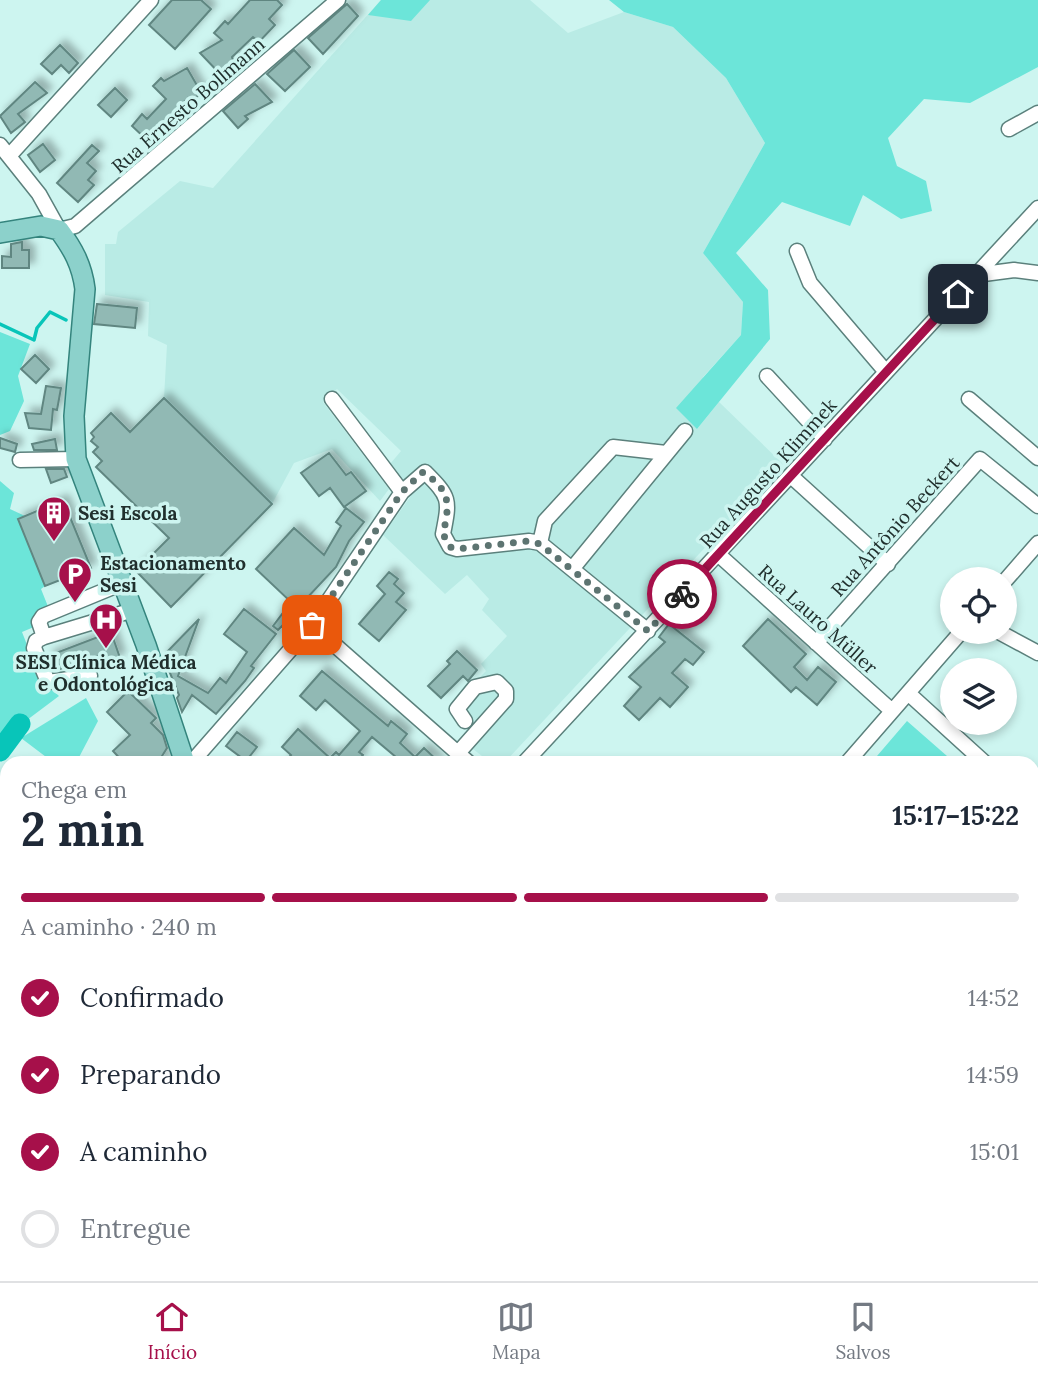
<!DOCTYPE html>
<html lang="pt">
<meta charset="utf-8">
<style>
:root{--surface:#fff;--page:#f6f6f7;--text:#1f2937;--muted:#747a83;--line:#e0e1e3;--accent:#a6104a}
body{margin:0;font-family:Lora,serif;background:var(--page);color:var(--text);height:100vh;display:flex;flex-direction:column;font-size:26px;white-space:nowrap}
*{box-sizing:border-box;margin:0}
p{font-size:23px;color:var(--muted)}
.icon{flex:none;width:38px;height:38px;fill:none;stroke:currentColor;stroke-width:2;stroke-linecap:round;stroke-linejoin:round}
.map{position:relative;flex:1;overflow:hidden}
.side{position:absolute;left:0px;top:756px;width:1040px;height:525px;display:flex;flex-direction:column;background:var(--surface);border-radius:21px 21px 0 0;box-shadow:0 4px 10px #0003}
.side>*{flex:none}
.tools{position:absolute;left:940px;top:567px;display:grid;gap:14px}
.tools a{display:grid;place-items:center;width:77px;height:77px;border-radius:50%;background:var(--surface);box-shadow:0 4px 10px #0003;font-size:35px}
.pin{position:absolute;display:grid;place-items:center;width:60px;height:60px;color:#fff;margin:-30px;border-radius:14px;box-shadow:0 4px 10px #0006}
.courier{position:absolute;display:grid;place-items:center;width:70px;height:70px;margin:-35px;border:5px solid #a6104a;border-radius:50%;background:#fff;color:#222;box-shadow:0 2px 9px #0007}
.head em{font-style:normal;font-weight:700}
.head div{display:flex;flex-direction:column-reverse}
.head{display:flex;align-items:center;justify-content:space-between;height:119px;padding:0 21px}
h1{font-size:46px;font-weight:700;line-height:52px}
.bar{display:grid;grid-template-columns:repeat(4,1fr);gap:10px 7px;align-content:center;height:84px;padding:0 21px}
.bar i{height:9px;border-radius:5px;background:var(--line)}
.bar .active{background:var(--accent)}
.bar p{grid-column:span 4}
ol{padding:0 21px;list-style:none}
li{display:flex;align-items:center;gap:21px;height:77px}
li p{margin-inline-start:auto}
li .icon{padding:7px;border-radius:50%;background:var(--accent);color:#fff;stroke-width:4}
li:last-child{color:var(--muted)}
li i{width:38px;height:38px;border:4px solid var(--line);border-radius:50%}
.tabs{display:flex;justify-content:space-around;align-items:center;height:98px;border-top:2px solid var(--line);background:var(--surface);font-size:19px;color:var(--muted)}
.tabs a{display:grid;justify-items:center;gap:4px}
.tabs .active{color:var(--accent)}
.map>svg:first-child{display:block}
.built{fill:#b9ebe5}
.green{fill:#6ce5d9}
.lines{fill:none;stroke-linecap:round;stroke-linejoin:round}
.stream{stroke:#08c5b9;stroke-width:3.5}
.river{stroke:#08c5b9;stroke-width:21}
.building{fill:#91b9b4;stroke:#608681;stroke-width:2;filter:url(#shadow)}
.minor-casing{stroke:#5b807c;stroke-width:17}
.major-casing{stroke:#34847d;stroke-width:22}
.minor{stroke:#fff;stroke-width:14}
.major{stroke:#8cd1cb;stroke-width:19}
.done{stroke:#5d7471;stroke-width:7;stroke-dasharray:0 12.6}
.route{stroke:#a6104a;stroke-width:9}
.labels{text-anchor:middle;stroke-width:7;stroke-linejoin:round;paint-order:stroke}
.street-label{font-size:19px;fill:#202f2d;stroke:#cdf5f0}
.poi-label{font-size:19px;font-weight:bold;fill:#202f2d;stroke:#cdf5f0;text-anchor:start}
</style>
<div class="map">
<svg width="1038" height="1281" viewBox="0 0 1038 1281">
<defs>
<filter id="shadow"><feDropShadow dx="5.5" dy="-5.5" stdDeviation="3.5" flood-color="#0004"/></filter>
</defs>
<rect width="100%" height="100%" fill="#cdf5f0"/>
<path class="built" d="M381,0H530L568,33L624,12L673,27L726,78L765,143L703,253L743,302L741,335L703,377L697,429L719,402L783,464L504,763H491L464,742L469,713L460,698L486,671L481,664L507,636L482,610L489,599L467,575L445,594L383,535L413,493L385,470L401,451L337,389L323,402L389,489L380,501L332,449L294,463L272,504L164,398L167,345L148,336L149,302L105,295V244H116L118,232L180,181L213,188Z"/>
<path class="green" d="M381,0H430L411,21L368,15Z
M609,0H1038V67L970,103L924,99L888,138L897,166L926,181L932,211L901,219L863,195L850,226L782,202L736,253L768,290L770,339L697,429L676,408L741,335L743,302L703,253L765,143L726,78L673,27L624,12Z
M0,332L30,344L18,376L24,401L10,431L0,435Z
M0,481L14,493L10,509L25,516L18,519L45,586L41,589L53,619L22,632L40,678L59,696L3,738L0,736Z
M86,698L98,721L76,763H54L21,738Z
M907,721L955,763H871Z
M1038,772V848L1033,859V778Z"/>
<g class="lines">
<path class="stream" d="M0,324L34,340L37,328L50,312L66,320"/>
<path class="river" d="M0,751L20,724"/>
</g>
<path class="building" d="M172,0H201L211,9L175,49L149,25Z
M250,0H277L282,5L269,19L275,25L259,42L253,37L232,57L234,64L222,76L200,53L222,40L214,33L225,21L228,24Z
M347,4L358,16L323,54L308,38Z
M60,45L78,63L69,73L61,65L52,74L41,64Z
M294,50L310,67L285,91L267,74Z
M187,68L202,94L190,100L188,98L147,140L132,126L142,114L147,119L166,99L153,86L161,78L164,81Z
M35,82L47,93L18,114L25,122L11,133L0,116Z
M255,84L272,102L245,116L248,119L238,128L223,111Z
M115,88L127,100L111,117L98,105Z
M43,144L55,160L40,172L28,155Z
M92,145L99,151L87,163L96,171L88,180L94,185L78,202L57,183Z
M22,242V250H29V268H2V256L11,257V244Z
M97,304L137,308L135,328L94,324Z
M35,355L49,369L36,383L21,369Z
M46,386L61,388L57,410L53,409L51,430L29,428L25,413L41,414Z
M164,398L272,504L171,607L136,571L169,538L96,467L102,461L93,452L98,447L91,441L94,437L91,433L111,413L130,432Z
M0,438L17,444L15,452L0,448Z
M55,439L57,450H34L32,444Z
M329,453L346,475L351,472L366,491L344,507L330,488L319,496L301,473Z
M46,469H64L67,477L51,483Z
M63,500L91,568L45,586L18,519Z
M346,508L364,522L349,541L336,567L292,614L295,617L285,629L282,626L278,630L273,626L291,602L256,569L294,528L324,555L341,526L336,522Z
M389,572L398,579L394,584L404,593L396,602L406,610L379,641L359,624L385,594L377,586Z
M244,609L276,634L251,666L254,668L245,681L216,714L192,695L182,712L177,698L179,695L163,656L199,619L178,676L208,693L220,678L226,683L247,652L224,634Z
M768,619L806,654L794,667L807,680L818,667L836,682L817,705L796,687L791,692L743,646Z
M669,624L704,652L693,665L685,659L672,673L688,687L670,707L660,698L639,720L624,706L641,687L629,677L665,642L659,637Z
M111,632L120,658L101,665L98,656L54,671L48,656Z
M457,651L477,670L468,681L463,676L441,698L428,686L450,664L447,661Z
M322,671L388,726L391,721L407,734L400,743L415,757L424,748L440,763H403L372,737L359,752L363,755L356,763H284L291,755L282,747L298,729L330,758L336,752L339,755L360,731L325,700L316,710L300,696Z
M128,691L156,718L151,723L163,735L167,748L162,756L169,763H124L113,751L130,735L107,712Z
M237,732L257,747L246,761L226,746Z"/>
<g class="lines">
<g class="minor-casing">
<path id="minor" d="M1009,129L1038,113
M0,145L39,194L59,230L75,226L338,0
M9,156L151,0
M797,251L810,283L886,372
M976,275L1014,270L1038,273
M767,376L825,439
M969,399L1038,458
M20,460L76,459
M791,476L888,564
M402,492L425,472C450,497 450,499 443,534L450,547L457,549L529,541L540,543L648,631
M540,543L545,521L613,447L666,453
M719,555L892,711
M572,569L685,431
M1004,582L1038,543
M123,583L43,616L39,622L44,637L133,610
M312,625L469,763
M999,632L1038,653
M44,637L36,641L34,648L48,682L90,676
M816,643L980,459L1038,506
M908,693L985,763
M458,753L506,699V691L497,682L475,687L457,709L465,721
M191,763L312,625L402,492L332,399
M524,763L1038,208
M847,763L961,632
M1032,947L1038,939
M1032,1113L1033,1111
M1032,1212L1038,1203
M1032,1220L1038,1224
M156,1281L157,1274
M305,1281L309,1274"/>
</g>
<g class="major-casing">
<path id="major" d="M0,233L41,226L59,230C73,249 82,265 85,289L74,416L76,459L146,645L185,763
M0,939L7,932
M0,1022L7,1029
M280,1274L288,1281"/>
</g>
<use href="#minor" class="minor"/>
<use href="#major" class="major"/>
</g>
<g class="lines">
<path class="done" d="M312,625L402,492L423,472C451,491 450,503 443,534L450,547L457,549L529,541L540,544L648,631L682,594"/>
<path class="route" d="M682,594L958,294"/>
</g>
<defs>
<g id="building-pin" transform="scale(1.75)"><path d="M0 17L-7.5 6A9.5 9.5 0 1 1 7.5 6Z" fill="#a6104a" stroke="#cdf5f0"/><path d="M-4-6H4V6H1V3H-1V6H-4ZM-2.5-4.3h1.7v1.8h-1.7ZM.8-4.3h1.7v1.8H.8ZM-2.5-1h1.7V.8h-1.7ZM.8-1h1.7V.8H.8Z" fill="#fff"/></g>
<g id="parking-pin" transform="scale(1.75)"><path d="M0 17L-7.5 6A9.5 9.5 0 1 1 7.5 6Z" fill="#a6104a" stroke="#cdf5f0"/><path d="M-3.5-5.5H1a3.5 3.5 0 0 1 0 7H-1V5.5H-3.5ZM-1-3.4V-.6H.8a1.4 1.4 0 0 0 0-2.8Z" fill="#fff"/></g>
<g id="hospital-pin" transform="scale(1.75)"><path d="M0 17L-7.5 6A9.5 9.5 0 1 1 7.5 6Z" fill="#a6104a" stroke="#cdf5f0"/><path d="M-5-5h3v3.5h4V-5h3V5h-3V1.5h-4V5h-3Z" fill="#fff"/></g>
</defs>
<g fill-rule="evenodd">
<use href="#building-pin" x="54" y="513"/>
<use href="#parking-pin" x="75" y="574"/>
<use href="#hospital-pin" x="106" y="620"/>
</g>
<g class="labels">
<g class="street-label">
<text transform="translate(188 105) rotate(-41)" y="7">Rua Ernesto Bollmann</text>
<text transform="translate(768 473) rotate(-48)" y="7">Rua Augusto Klimmek</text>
<text transform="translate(895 526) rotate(-48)" y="7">Rua Antônio Beckert</text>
<text transform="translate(818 619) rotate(42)" y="7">Rua Lauro Müller</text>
</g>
<g class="poi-label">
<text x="78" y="520">Sesi Escola</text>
<text x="100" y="570">Estacionamento<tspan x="100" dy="22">Sesi</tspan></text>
<text x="106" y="669" text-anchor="middle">SESI Clínica Médica<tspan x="106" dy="22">e Odontológica</tspan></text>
</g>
</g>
</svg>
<div class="tools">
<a><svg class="icon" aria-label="locate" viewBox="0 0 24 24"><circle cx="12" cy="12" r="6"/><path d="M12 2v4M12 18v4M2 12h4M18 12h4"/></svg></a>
<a><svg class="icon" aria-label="layers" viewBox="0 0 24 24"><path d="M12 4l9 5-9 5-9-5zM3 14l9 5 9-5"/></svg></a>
</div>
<div class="pin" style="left:312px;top:625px;background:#ea580c"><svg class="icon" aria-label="bag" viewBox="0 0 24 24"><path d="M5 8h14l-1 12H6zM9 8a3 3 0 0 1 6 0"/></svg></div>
<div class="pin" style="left:958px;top:294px;background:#1f2937"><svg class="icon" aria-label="home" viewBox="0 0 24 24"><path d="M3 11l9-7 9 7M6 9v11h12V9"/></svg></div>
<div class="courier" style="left:682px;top:594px"><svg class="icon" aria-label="bike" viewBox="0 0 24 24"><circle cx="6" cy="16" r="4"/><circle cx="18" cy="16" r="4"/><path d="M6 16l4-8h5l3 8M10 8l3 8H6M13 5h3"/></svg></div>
<section class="side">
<div class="head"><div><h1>2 min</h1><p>Chega em</p></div><em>15:17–15:22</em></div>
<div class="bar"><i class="active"></i><i class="active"></i><i class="active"></i><i></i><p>A caminho · 240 m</p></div>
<ol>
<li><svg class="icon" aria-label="check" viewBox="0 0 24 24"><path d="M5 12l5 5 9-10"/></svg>Confirmado<p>14:52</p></li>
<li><svg class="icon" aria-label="check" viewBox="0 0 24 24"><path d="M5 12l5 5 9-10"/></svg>Preparando<p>14:59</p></li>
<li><svg class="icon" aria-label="check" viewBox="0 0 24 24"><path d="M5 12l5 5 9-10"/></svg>A caminho<p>15:01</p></li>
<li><i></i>Entregue</li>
</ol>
</section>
</div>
<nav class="tabs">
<a class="active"><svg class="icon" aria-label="home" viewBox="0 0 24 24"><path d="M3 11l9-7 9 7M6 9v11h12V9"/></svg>Início</a>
<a><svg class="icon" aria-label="map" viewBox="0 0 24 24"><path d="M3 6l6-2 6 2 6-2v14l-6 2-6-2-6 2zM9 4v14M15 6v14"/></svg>Mapa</a>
<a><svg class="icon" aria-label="saved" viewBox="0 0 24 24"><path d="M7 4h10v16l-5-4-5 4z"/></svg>Salvos</a>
</nav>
